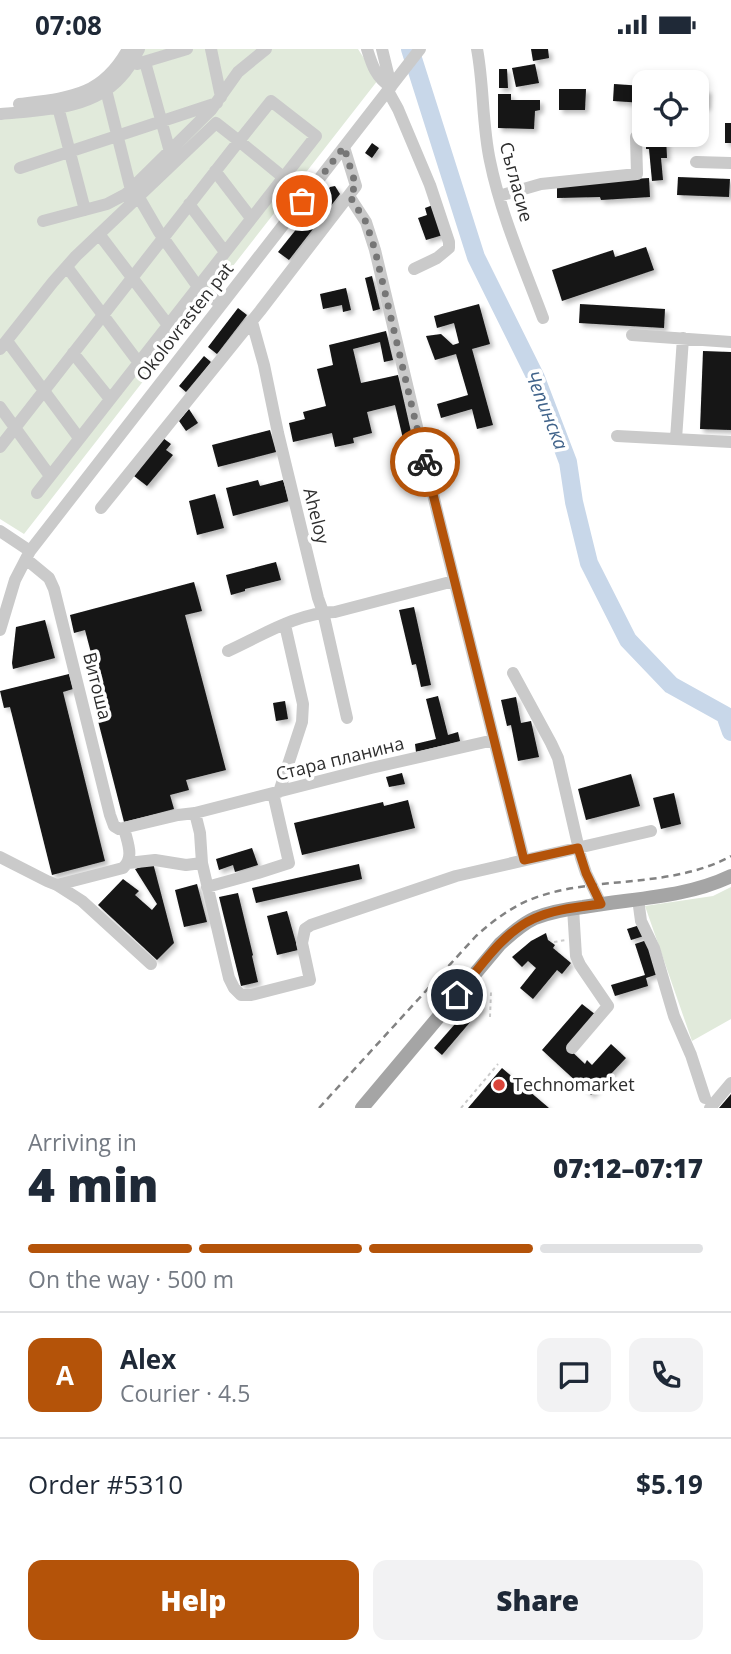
<!DOCTYPE html>
<meta charset="utf-8">
<style>
:root{--surface:#fff;--page:#f2f2f3;--text:#1f2937;--muted:#747a83;--line:#e0e1e3;--accent:#b45309}
body{margin:0;font-family:"Open Sans",sans-serif;background:var(--page);color:var(--text);height:100vh;display:flex;flex-direction:column;font-size:26px;white-space:nowrap}
*{box-sizing:border-box;margin:0}
p{font-size:23px;color:var(--muted)}
.icon{flex:none;width:38px;height:38px;fill:none;stroke:currentColor;stroke-width:2;stroke-linecap:round;stroke-linejoin:round}
.map{position:relative;height:1059px;overflow:hidden}
.panel{display:flex;flex-direction:column;background:var(--surface);flex:1}
.panel>*{flex:none}
.controls{position:absolute;left:632px;top:21px;display:grid;gap:14px}
.controls a{display:grid;place-items:center;width:77px;height:77px;border-radius:14px;background:var(--surface);box-shadow:0 4px 10px #0003;font-size:35px}
.pin{position:absolute;display:grid;place-items:center;width:60px;height:60px;color:#fff;margin:-30px;border:4px solid #fff;border-radius:50%;box-shadow:0 2px 7px #0007}
.courier{position:absolute;display:grid;place-items:center;width:70px;height:70px;margin:-35px;border:5px solid #b45309;border-radius:50%;background:#fff;color:#222;box-shadow:0 2px 9px #0007}
.summary em{font-style:normal;font-weight:800}
.summary div{display:flex;flex-direction:column-reverse}
.summary{display:flex;align-items:center;justify-content:space-between;height:119px;padding:0 28px}
h1{font-size:46px;font-weight:800;line-height:52px}
.bar{display:grid;grid-template-columns:repeat(4,1fr);gap:10px 7px;align-content:center;height:84px;padding:0 28px}
.bar i{height:9px;border-radius:5px;background:var(--line)}
.bar .selected{background:var(--accent)}
.bar p{grid-column:span 4}
.line{display:flex;align-items:center;gap:18px;padding:0 28px;border-top:2px solid var(--line)}
.line div{flex:1}
.round{display:grid;place-items:center;flex:none;width:74px;height:74px;border-radius:14px;background:var(--page)}
.button{display:flex;gap:14px;margin-top:auto;padding:14px 28px}
.button a{flex:1;height:80px;border-radius:14px;background:var(--accent);color:#fff;font-size:28px;font-weight:800;line-height:80px;text-align:center}
.button a+a{background:var(--page);color:var(--text)}
.status{display:flex;justify-content:space-between;align-items:center;height:49px;padding:0 35px;background:var(--surface);direction:ltr}
.status svg{height:19px;fill:currentColor}
.map>svg:first-child{display:block}
.green{fill:#e1eadb}
.lines{fill:none;stroke-linecap:round;stroke-linejoin:round}
.river{stroke:#c8d7e9;stroke-width:18}
.building{fill:#141414;filter:url(#shadow)}
.path{stroke:#cacaca;stroke-width:2;stroke-dasharray:3.5 3.5;stroke-linecap:butt}
.minor{stroke:#cacaca;stroke-width:12}
.major{stroke:#a5a5a5;stroke-width:14}
.rail{stroke:#828282;stroke-width:2.5;stroke-dasharray:7 5;stroke-linecap:butt}
.done{stroke:#767676;stroke-width:7;stroke-dasharray:0 12.6}
.route{stroke:#b45309;stroke-width:9}
.poi-dot{fill:#da4439;stroke:#fff;stroke-width:2.5}
.labels{text-anchor:middle;stroke-width:7;stroke-linejoin:round;paint-order:stroke}
.street-label{font-size:18px;fill:#2d2d2d;stroke:#fff}
.poi-label{font-size:18px;fill:#2d2d2d;stroke:#fff;text-anchor:start}
.water-label{font-size:19px;font-style:italic;fill:#40638a;stroke:#fff}
</style>
<div class="status"><b>07:08</b><svg viewBox="0 0 49 12"><path d="M0 12V9h3v3zM5 12V6h3v6zM10 12V3h3v9zM15 12V0h3v12zM26 1h20v11H26zM47 4h2v5h-2z"/></svg></div>
<div class="map">
<svg width="731" height="1059" viewBox="0 0 731 1059">
<defs>
<filter id="shadow"><feDropShadow dx="3.5" dy="3.5" stdDeviation="2" flood-color="#0004"/></filter>
</defs>
<rect width="100%" height="100%" fill="#fff"/>
<path class="green" d="M137,0H358L378,31L24,485L0,470V60L61,52L84,47Z
M731,838V970L692,992L645,857L713,847Z"/>
<g class="lines">
<path class="river" d="M410,0L476,208L536,329L568,413L574,453L589,514L628,591L671,636L725,666L731,683"/>
</g>
<path class="building" d="M531,0H548L549,9L533,12Z
M535,15L539,34L516,38L512,19Z
M499,20H507L508,39H499Z
M614,35L644,37V54L613,52Z
M559,40H586L585,61H559Z
M696,40L708,41L707,58L696,57Z
M498,45H511V51H540V61L535,62L534,80L498,79Z
M725,74H731V94H725Z
M666,88L667,109H661L663,131L652,132L649,100H646V90Z
M372,94L379,99L372,109L365,104Z
M678,128L730,130L729,148L677,146Z
M649,129L650,148L601,151L600,148L557,149V135Z
M335,137L340,145L289,211L278,203L330,138Z
M433,156L443,186L426,191L418,169L427,166L425,159Z
M646,198L654,221L562,252L552,221L613,201L615,208Z
M372,227L380,260L373,262L365,229Z
M346,239L351,261L343,263L342,256L323,260L320,245Z
M479,255L490,295L472,300L493,376L477,380L472,360L441,369L437,355L468,346L456,305L435,311L426,287L441,285L453,296L459,294L454,274L437,279L434,267Z
M580,255L665,260L664,279L579,274Z
M238,259L247,266L217,305L208,298Z
M386,282L393,311L384,313L380,293L353,300L361,334L398,326L414,396L405,398L395,356L367,363L372,384L353,389L354,394L335,398L332,384L293,393L289,374L305,370L303,363L326,357L317,320L333,316L329,296Z
M703,302L731,303V381L700,380Z
M204,307L211,313L186,343L179,337Z
M189,360L198,374L186,382L179,372Z
M270,381L276,403L218,418L212,396Z
M163,389L171,395L166,401L173,406L147,437L134,427Z
M258,431L260,437L283,431L289,452L233,467L226,439Z
M215,445L224,479L197,486L189,452Z
M276,513L281,531L245,540V542L231,546L226,526Z
M194,533L202,562L185,566L226,721L186,731L189,741L170,746L174,760L124,773L97,668L107,665L85,581L74,584L70,566Z
M414,558L431,636L421,638L416,615L412,616L399,561Z
M45,571L55,609L13,620L12,614L16,578Z
M69,625L73,640L63,643L105,812L52,826L10,658L4,659L0,642Z
M438,647L448,686L458,683L460,692L416,703L415,695L436,690L426,650Z
M516,648L521,674L531,672L539,708L518,712L511,676L507,677L501,651Z
M285,652L288,670L276,672L273,654Z
M402,724L405,735L389,738L386,728Z
M631,725L640,757L586,771L578,740Z
M674,744L681,775L661,780L653,749Z
M408,751L415,779L302,806L294,774L383,753L384,757Z
M252,799L258,816L235,823L233,816L219,821L216,810Z
M153,814L174,894L157,911L98,856L123,830L139,842L135,846L152,861L157,855L135,820Z
M359,815L362,830L256,854L252,839Z
M197,835L207,873L184,878L175,841Z
M238,844L253,906L252,907L258,933L241,937L219,848Z
M287,862L298,901L277,906L267,867Z
M640,876L644,887L631,891L627,880Z
M546,884L548,891L555,896L553,899L571,914L562,925L557,921L533,950L520,939L536,919L528,912L522,918L512,908L531,892Z
M647,891L658,925L646,929L648,937L615,947L611,936L645,926L635,895Z
M476,951L483,958L442,1006L434,999Z
M582,955L596,966L568,999L585,1015L587,1011L592,1016L611,995L626,1009L591,1046L542,1001Z
M502,1019L549,1059H468Z
M731,1045V1059H719Z"/>
<g class="lines">
<path class="path" d="M554,893L566,891
M490,968L491,943
M461,1059L498,1015"/>
<path class="minor" d="M211,0L221,48
M367,0C372,16 376,29 391,38
M382,0L391,37
M477,0C484,37 482,75 490,112C501,166 524,218 543,269
M145,13L170,103
M137,15L187,0
M106,41L131,141L141,152L159,183L196,235L221,256
M388,42L398,60L430,136L449,193V199L437,209L414,220
M19,55C68,49 102,48 128,0
M58,58L85,161
M1,65C41,61 92,61 121,28C129,20 134,10 139,0
M696,113L731,114
M20,119L217,54
M215,122L251,169
M349,147L366,173L375,201L437,462L524,811
M499,147L541,135L637,125L636,88
M189,155L225,203
M43,172L107,155L126,145L211,61L238,23L266,0
M99,185L168,276
M67,218L139,314
M252,273L264,316L278,384L318,549L323,563L347,669
M632,286L731,293
M7,292L79,389
M0,300L53,233L76,207L216,74L239,92L271,52L316,87L37,444
M73,304L110,350
M0,358L50,427
M617,387L731,393
M676,390L683,289
M0,398L239,92L283,128
M101,459L260,262L356,137L344,98
M0,482L30,502
M26,510L49,529L54,540L110,766L114,777L119,780L178,766L195,764L371,719L494,691
M0,581L15,531L30,502L420,0
M228,602C261,587 299,563 335,563L454,532
M513,624L551,694L558,709L581,809L586,824L601,855
M279,743L302,673L303,655L285,576
M195,764L200,784L202,814L229,929L234,939L241,946H251L310,931L302,894L305,880L311,876L456,827L651,782
M0,808L47,832L57,836L82,852L151,915
M128,814L155,811L186,816L202,814
M57,836L123,819C135,808 127,793 124,779
M207,838L258,824L289,814L273,744
M638,850L641,872L654,899L674,967L691,1006L705,1049
M572,999L608,957L580,916L576,907L573,859
M710,1059L731,1034"/>
<path class="major" d="M362,1059L500,895C511,885 522,875 535,869C550,863 567,860 583,858C633,849 685,849 731,827"/>
<path class="rail" d="M319,1059L476,887C495,870 515,855 540,847C602,827 673,839 731,807"/>
</g>
<g class="lines">
<path class="done" d="M302,152L344,98L356,137L349,146L366,173L375,201L425,413"/>
<path class="route" d="M425,413L524,811L578,799L586,824L601,855C579,858 554,860 533,870C501,885 479,920 457,946"/>
</g>
<circle class="poi-dot" cx="499" cy="1036" r="7"/>
<g class="labels">
<g class="street-label">
<text transform="translate(516 133) rotate(75)" y="6">Съгласие</text>
<text transform="translate(185 273) rotate(-52)" y="6">Okolovrasten pat</text>
<text transform="translate(316 467) rotate(76)" y="6">Aheloy</text>
<text transform="translate(97 637) rotate(76)" y="6">Витоша</text>
<text transform="translate(340 710) rotate(-14)" y="6">Стара планина</text>
</g>
<g class="poi-label">
<text x="513" y="1042">Technomarket</text>
</g>
<g class="water-label">
<text transform="translate(547 361) rotate(68)" y="7">Чепинска</text>
</g>
</g>
</svg>
<div class="controls">
<a><svg class="icon" aria-label="locate" viewBox="0 0 24 24"><circle cx="12" cy="12" r="6"/><path d="M12 2v4M12 18v4M2 12h4M18 12h4"/></svg></a>
</div>
<div class="pin" style="left:302px;top:152px;background:#ea580c"><svg class="icon" aria-label="bag" viewBox="0 0 24 24"><path d="M5 8h14l-1 12H6zM9 8a3 3 0 0 1 6 0"/></svg></div>
<div class="pin" style="left:457px;top:946px;background:#1f2937"><svg class="icon" aria-label="home" viewBox="0 0 24 24"><path d="M3 11l9-7 9 7M6 9v11h12V9"/></svg></div>
<div class="courier" style="left:425px;top:413px"><svg class="icon" aria-label="bike" viewBox="0 0 24 24"><circle cx="6" cy="16" r="4"/><circle cx="18" cy="16" r="4"/><path d="M6 16l4-8h5l3 8M10 8l3 8H6M13 5h3"/></svg></div>
</div>
<section class="panel">
<div class="summary"><div><h1>4 min</h1><p>Arriving in</p></div><em>07:12–07:17</em></div>
<div class="bar"><i class="selected"></i><i class="selected"></i><i class="selected"></i><i></i><p>On the way · 500 m</p></div>
<div class="line" style="height:126px"><b class="round" style="background:var(--accent);color:#fff">A</b><div><b>Alex</b><p>Courier · 4.5</p></div><a class="round"><svg class="icon" aria-label="chat" viewBox="0 0 24 24"><path d="M4 5h16v11H9l-5 4z"/></svg></a><a class="round"><svg class="icon" aria-label="phone" viewBox="0 0 24 24"><path d="M5 4h4l2 5-3 2q2 4 5 5l2-3 5 2v4C11 20 4 13 5 4z"/></svg></a></div>
<div class="line" style="height:91px"><div>Order #5310</div><b>$5.19</b></div>
<div class="button"><a>Help</a><a>Share</a></div>
</section>
